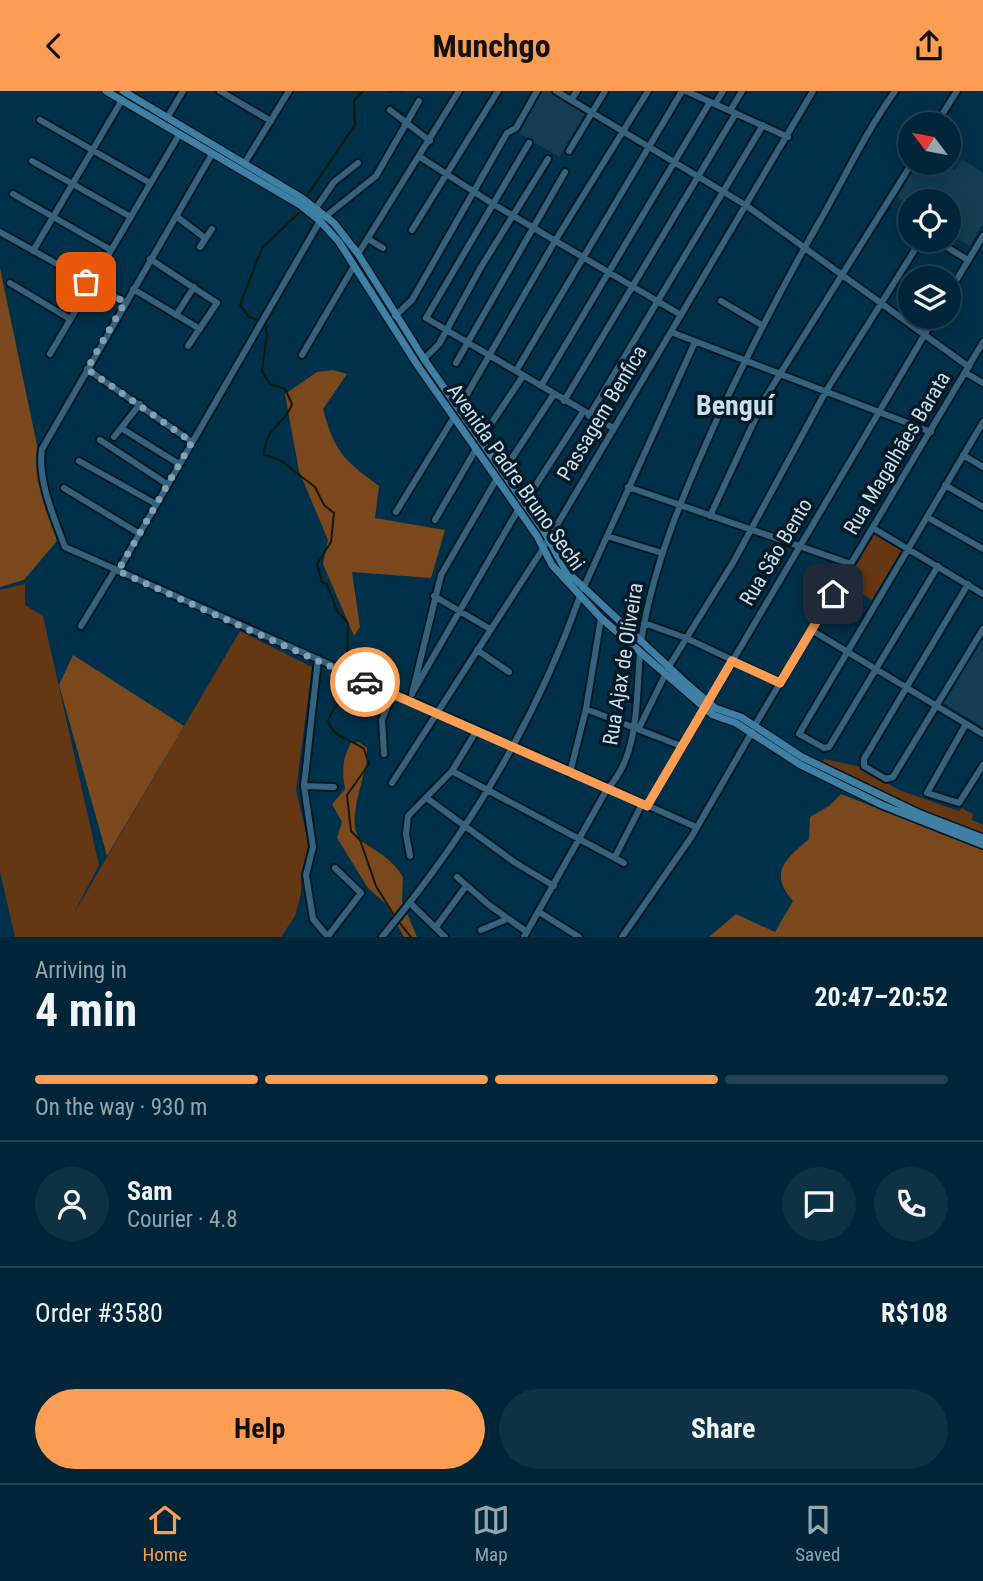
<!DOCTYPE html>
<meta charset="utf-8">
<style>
:root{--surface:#002538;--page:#0e3143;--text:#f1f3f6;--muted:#95a5ae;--line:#224253;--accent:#fc9d53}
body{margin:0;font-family:"Roboto Condensed",sans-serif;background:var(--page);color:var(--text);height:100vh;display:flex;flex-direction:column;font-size:26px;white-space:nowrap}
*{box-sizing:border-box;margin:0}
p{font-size:23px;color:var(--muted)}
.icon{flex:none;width:38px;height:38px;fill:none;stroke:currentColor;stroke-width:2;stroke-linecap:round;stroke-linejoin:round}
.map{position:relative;height:846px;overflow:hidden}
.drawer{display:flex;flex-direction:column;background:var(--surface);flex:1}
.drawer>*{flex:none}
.needle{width:46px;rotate:302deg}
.controls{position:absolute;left:898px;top:21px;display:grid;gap:14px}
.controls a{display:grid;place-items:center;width:63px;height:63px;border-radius:50%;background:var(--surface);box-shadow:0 4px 18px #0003,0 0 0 2px var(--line);font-size:35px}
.pin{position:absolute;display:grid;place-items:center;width:60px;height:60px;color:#fff;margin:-30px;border-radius:14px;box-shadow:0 4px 10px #0006}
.courier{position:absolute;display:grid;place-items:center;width:70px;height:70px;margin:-35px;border:5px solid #fc9d53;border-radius:50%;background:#fff;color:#222;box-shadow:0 2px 9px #0007}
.overview em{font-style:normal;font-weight:700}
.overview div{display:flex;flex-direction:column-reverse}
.overview{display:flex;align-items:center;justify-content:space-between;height:119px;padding:0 35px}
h1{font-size:46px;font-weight:700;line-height:52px}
.bar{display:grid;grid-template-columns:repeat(4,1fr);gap:10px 7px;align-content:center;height:84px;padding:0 35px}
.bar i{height:9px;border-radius:5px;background:var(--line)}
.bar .selected{background:var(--accent)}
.bar p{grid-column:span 4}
.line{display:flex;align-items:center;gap:18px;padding:0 35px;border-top:2px solid var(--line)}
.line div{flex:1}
.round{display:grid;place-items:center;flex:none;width:74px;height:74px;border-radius:37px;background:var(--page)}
.action{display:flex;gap:14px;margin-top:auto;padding:14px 35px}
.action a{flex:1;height:80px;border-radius:42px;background:var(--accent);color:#111;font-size:28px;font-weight:700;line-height:80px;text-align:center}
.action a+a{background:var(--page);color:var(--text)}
header{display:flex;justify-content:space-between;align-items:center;height:91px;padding:0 35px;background:var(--accent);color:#111;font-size:32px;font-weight:700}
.tabs{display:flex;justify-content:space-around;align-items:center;height:98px;border-top:2px solid var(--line);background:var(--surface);font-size:19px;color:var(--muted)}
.tabs a{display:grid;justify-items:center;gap:4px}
.tabs .selected{color:var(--accent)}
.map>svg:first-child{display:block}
.built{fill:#133e53}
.green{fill:#653813}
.forest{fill:#7b471d}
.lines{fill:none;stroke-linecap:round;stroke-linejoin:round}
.stream{stroke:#151807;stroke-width:2}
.minor-casing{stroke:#011825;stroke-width:10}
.major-casing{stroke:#011825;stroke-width:10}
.minor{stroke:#35637e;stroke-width:6}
.major{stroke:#3e7fa3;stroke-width:7}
.done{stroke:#81a2b5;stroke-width:7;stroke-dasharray:0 12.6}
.route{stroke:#fc9d53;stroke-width:9}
.labels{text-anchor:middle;stroke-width:7;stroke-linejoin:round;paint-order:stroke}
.street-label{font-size:21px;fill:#c7dfee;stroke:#051823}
.district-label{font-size:28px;font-weight:bold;fill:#c7dfee;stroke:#051823}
</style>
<header><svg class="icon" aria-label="back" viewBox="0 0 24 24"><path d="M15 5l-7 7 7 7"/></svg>Munchgo<svg class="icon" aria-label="share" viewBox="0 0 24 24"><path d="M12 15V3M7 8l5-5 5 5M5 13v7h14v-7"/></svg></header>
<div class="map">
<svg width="983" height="846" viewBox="0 0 983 846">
<rect width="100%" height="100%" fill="#00314a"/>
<path class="built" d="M541,0H550L586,21L559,66L517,41Z
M962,68L983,82V132L970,155L949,142L948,110H910V117L897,105L917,72H944L955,79Z
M983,545V636L942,611Z"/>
<path class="green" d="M875,442L902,459L872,509L845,492Z
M25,493V514L43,525L99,774L73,824L240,540L312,576L296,699L309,754L308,769L301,783V803L295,825L281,846H15L0,781V499Z
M824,668L857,675L899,699L959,720L962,717L973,723L972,729L983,734V745L939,730L819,676Z"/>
<path class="forest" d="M0,177L57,450L24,489L0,496Z
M333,279L347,283L323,318C335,362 343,368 379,395L375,427L445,439L431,487L352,481L360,536L354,545L323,473L328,449L299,380L285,303L317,281Z
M73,564L184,635L107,765L59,594Z
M359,651L367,657V667C365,687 343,737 363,751C379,762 392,768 403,786L402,810L417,846H404L386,813L368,797L337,747L342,731L332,713L345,698C342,680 342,668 351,652Z
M841,703L983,759V846H709L736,823L775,841L793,810C768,781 786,768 809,748L810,726L829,715Z"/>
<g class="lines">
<path class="stream" d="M388,0H401
M306,106L355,34L354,10L363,0
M260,230L249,226L240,214L262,157L300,121
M265,233L267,243L262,280L270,293L285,298L292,313C286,333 265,335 264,364L280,369L315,396L324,414L334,422L331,451L317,473L322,491L327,493L337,520L348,532L347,579
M345,584L343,601L328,629C333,648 350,647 364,658L369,673L347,704L351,740L360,749L376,795L395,826
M399,831L411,846"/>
<g class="minor-casing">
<path id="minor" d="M220,0L271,30
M556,0L747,115L969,276
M686,0L788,46
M571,9L577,0
M715,13L723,0
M390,19L430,50
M730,20L742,0
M167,27L183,0
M40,29L150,92
M936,33L957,0
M529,52L426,227L613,337
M569,60L605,0
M212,63L42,358C37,388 54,427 65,456L696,736
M420,66L493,113L681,224
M32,70L131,126
M244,73L289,0
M13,103L111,159
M316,117L334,91L358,72
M176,125L205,147
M326,125L376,85L419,10
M412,139L498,0
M0,141L125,211
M368,148L383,157
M935,149L968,169
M200,156L212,138
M33,160L122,9
M358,163L459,0
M150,168L217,212L188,255
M10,192L70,228
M133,198L200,238
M948,203L983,145
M721,210L763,235
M176,224L194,196
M395,225L412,209L507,42L516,37L537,0
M671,241L931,341
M50,263L179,44
M302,264L354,175
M424,268L439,253L481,176L548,68
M456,272L565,81
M87,278L192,351
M516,280L682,0
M966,282L983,292
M541,295L710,11
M564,310L736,22
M459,317L555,150L648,0
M589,325L763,34
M121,337L179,373
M114,346L140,313
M481,348L523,285
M100,349L167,393
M963,364L983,376
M79,370L156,413
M503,381L554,303
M945,394L983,416
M628,396L851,473
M64,397L140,443
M525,411L583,321
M396,421L454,326
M710,425L765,307L912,72
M927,426L983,458
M435,429L476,358
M873,437L983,503
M607,445L662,462
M938,475L829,656L824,657L799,643L983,331
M118,480L320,130
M968,493L864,668V675L886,688L893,686L983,538
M583,498L695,251
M434,505L490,538
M644,532L686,547L781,592
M81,535L115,479
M813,540L983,643
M641,551C653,472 685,399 718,326C749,261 782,196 818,133C844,88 865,42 895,0
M477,559L509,581
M318,568L304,695L313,756L306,784L313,828L328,846
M668,577L734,470L826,300L921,149
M414,599L518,419
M412,603L441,484L496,389
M586,618L681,655
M966,633L927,702L959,712L983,674
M755,634L983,251
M639,637L665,584
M384,663L382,629L392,603
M452,680L624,772
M570,682L586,618L601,527
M392,692L544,456L813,0
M304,695L334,696
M428,708L514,771L554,795
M647,715L935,226
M410,765L406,743L408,725L452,680L477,639
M615,766L642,713
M457,786L489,814L527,841
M411,813L445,846
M539,821L579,846
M436,836L466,795
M481,839L507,828
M328,845L361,802L335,777
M382,846C467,744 536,630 580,505
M524,846L607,698C640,665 636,605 640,562
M622,846L692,745L752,641"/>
</g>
<g class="major-casing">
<path id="major" d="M106,0L300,114L320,130L339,151L418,275L537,445L552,474L601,527L713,624L736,632L799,673L882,714L983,754
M123,0L302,107L334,132L358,163L424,268L544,440L566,480L687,593L715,617L741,626L802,666L918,722L983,747"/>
</g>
<use href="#minor" class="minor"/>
<use href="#major" class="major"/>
</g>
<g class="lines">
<path class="done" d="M86,191L125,211L87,278L192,351L118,480L365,591"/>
<path class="route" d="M365,591L647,715L732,570L780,592L833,503"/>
</g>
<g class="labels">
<g class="street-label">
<text transform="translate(602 322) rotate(-59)" y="7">Passagem Benfica</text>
<text transform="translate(897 362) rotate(-59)" y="7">Rua Magalhães Barata</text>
<text transform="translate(516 386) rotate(55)" y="7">Avenida Padre Bruno Sechi</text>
<text transform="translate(776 461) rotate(-59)" y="7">Rua São Bento</text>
<text transform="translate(623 573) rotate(-81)" y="7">Rua Ajax de Oliveira</text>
</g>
<g class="district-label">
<text x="735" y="324">Benguí</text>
</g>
</g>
</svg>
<div class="controls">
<a><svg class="needle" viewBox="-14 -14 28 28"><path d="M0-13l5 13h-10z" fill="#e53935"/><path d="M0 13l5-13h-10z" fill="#95a5ae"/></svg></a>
<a><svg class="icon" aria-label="locate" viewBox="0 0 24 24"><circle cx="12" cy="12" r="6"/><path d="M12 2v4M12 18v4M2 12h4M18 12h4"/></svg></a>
<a><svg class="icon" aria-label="layers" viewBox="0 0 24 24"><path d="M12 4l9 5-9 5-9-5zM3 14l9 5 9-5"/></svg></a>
</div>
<div class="pin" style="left:86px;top:191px;background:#ea580c"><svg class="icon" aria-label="bag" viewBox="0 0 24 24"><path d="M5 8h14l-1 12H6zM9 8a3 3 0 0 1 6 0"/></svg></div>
<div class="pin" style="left:833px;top:503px;background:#1f2937"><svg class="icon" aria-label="home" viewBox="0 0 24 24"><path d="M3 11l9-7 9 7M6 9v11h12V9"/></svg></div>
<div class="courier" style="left:365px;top:591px"><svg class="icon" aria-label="car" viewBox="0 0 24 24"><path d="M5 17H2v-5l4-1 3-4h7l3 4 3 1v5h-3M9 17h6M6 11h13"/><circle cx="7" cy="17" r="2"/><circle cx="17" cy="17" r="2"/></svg></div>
</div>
<section class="drawer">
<div class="overview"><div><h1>4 min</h1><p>Arriving in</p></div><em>20:47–20:52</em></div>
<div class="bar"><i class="selected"></i><i class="selected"></i><i class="selected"></i><i></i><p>On the way · 930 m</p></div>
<div class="line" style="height:126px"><a class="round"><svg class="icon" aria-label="person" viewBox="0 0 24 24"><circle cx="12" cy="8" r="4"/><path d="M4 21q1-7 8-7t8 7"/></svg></a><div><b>Sam</b><p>Courier · 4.8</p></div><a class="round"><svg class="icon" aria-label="chat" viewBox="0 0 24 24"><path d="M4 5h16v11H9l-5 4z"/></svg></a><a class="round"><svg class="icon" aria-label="phone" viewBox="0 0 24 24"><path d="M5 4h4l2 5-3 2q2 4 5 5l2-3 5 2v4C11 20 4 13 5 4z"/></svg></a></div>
<div class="line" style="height:91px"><div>Order #3580</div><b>R$108</b></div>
<div class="action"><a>Help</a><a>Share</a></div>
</section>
<nav class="tabs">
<a class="selected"><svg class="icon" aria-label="home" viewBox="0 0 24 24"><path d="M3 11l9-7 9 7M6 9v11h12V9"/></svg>Home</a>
<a><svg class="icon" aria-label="map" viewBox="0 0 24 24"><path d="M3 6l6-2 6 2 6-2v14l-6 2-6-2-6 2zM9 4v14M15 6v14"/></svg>Map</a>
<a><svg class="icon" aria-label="saved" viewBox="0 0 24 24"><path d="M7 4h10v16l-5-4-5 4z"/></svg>Saved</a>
</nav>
